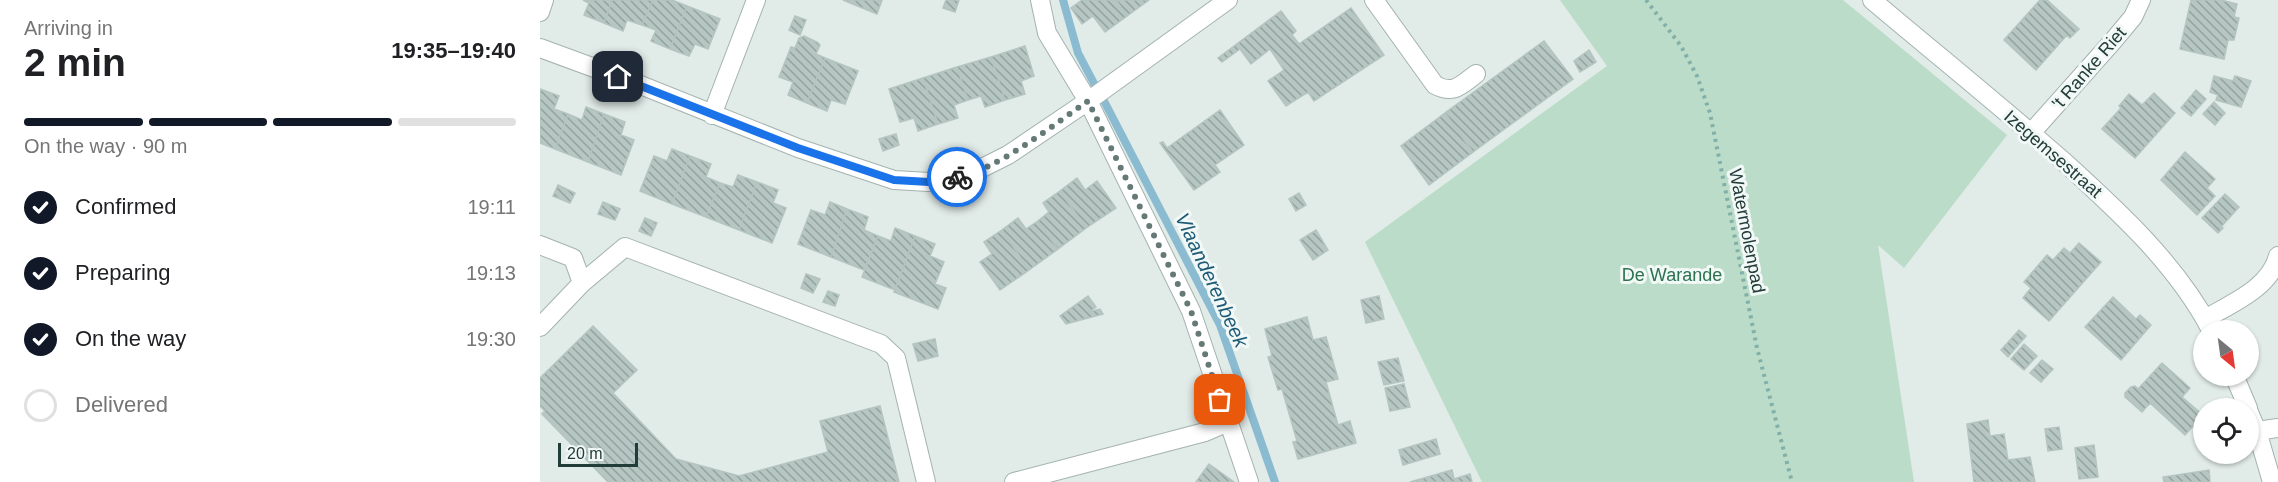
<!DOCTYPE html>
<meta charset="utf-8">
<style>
:root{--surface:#fff;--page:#f6f6f6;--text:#202124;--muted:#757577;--line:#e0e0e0;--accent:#111827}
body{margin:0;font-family:Arial,sans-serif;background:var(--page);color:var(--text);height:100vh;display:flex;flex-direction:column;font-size:22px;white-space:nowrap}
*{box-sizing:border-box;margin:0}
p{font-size:20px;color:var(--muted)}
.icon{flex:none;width:33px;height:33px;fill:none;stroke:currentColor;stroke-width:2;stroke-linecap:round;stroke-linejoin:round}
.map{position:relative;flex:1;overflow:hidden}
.side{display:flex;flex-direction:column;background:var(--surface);width:540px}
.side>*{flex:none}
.needle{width:39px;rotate:151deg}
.controls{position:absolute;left:1653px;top:320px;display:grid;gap:12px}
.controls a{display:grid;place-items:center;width:66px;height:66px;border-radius:50%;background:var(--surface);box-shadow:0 2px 4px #0004;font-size:30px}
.scale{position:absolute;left:18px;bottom:15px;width:80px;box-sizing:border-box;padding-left:6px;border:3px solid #223c39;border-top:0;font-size:16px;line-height:21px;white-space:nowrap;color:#223c39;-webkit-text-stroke:4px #f1f8f6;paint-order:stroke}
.pin{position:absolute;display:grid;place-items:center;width:51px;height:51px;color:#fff;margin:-26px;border-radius:12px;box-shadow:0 3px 9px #0006}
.courier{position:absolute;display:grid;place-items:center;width:60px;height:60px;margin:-30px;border:4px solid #1a73e8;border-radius:50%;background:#fff;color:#222;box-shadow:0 2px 8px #0007}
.overview em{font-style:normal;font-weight:700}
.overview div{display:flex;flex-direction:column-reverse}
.overview{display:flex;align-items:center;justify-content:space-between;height:102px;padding:0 24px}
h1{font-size:39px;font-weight:700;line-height:45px}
.bar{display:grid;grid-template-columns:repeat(4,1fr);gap:9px 6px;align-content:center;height:72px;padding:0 24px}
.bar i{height:8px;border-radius:4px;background:var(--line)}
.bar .current{background:var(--accent)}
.bar p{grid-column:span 4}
ol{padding:0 24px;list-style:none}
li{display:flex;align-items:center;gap:18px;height:66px}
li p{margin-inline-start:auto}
li .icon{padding:6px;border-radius:50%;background:var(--accent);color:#fff;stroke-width:4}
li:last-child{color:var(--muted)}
li i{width:33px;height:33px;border:3px solid var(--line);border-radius:50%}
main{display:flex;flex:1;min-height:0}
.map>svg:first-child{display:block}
.park{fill:#badcc8}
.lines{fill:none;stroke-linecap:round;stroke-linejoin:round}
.stream{stroke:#8abbd0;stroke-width:8}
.building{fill:url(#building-back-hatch);stroke:#b4c5c0;stroke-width:1.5}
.minor-casing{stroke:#a4b3b0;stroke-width:20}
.path{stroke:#82afa7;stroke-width:4;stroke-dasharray:3 4.5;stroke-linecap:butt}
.minor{stroke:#fff;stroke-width:18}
.done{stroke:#657976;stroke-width:6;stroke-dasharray:0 10.8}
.route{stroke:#1a73e8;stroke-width:8}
.labels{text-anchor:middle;stroke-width:6;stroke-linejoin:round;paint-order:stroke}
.street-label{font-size:18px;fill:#223c39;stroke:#f1f8f6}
.park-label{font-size:18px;fill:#2c7251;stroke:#f1f8f6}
.water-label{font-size:20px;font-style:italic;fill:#1d5b77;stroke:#f1f8f6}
</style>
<main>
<section class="side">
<div class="overview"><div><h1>2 min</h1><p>Arriving in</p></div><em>19:35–19:40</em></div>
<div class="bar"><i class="current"></i><i class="current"></i><i class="current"></i><i></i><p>On the way · 90 m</p></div>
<ol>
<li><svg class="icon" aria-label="check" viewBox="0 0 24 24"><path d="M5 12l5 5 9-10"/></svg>Confirmed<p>19:11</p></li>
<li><svg class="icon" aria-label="check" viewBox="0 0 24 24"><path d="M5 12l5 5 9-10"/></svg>Preparing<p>19:13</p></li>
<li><svg class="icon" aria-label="check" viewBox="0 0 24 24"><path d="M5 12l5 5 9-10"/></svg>On the way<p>19:30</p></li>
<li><i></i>Delivered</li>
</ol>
</section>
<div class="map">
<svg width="1738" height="482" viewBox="0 0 1738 482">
<defs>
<pattern id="building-back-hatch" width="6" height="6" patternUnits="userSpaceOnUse" patternTransform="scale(1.5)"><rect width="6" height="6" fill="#b6c6c2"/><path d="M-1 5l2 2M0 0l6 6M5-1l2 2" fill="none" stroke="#94a29f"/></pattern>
</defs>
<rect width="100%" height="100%" fill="#e1ebe8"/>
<path class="park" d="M1020,0H1303L1467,135L1364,268L1338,245L1374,482H942L825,242L1067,66Z"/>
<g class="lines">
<path class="stream" d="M523,0L538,53L557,89
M563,99L680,325L735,482"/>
</g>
<path class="building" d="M43,0H72L64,23L44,15L49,3Z
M72,0H113L102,25L87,20L83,31L64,23Z
M113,0H132L147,6L130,49L111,41L116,30L102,25Z
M303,0H342L337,14Z
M406,0H419L415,12L403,8Z
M542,0H576L587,16L565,32L553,16L542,24L531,8Z
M576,0H609L587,16Z
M1500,0H1507L1539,29L1530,38L1527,35L1496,70L1464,40Z
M1651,0H1681L1697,4L1694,17L1699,18L1694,40H1688L1684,59L1640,49Z
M147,6L180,19L168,49L155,44L149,56L130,49Z
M811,8L844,55L774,101L768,92L746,106L728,81L744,70L730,49L711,64L700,49L682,62L678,58L741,11L756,31L752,35L759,44Z
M255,16L266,20L260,35L249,30Z
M264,36L277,42L280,45L276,54L285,58L267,103L248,95L253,82L239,77L251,47L255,48L259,38Z
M1004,41L1033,79L933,152L905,113Z
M485,46L494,76L481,81L485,94L465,100L451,57Z
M1049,50L1056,62L1040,72L1034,61Z
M451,57L465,100L445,107L441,96L428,100L417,67Z
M285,58L318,71L305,104L291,100L287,111L267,103Z
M417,67L428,100L414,105L418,118L398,124L383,78Z
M1674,76L1693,81L1695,76L1711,81L1701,107L1676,100L1678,95L1670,92Z
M383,78L398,124L378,131L374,118L360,122L349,89Z
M0,89L19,96L14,109L28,114L15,149L0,143Z
M1656,90L1666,99L1651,116L1641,108Z
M1614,93L1635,113L1595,158L1562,129L1581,108L1579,106L1589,94L1602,105Z
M1674,102L1685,113L1675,125L1663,114Z
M46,107L64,114L48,162L15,149L28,114L42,120Z
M680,110L704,145L675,165L680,172L654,190L620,143L623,142L627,148Z
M905,113L933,152L889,185L861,146Z
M64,114L85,122L81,135L94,140L81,175L48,162Z
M356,134L359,145L343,151L339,139Z
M132,149L150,156L132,204L100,191L114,156L127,161Z
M1645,152L1675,179L1667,188L1675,196L1657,215L1621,180Z
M150,156L171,164L166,177L180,183L166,217L132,204Z
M198,175L217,182L199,230L166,217L180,183L193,187Z
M537,178L545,190L557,181L576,208L546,228L520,191Z
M217,182L238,190L233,203L246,208L232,243L199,230Z
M18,185L35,193L30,203L13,196Z
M520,191L546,228L518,249L498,221L509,212L503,203Z
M759,193L766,205L756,211L749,199Z
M1685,194L1699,207L1681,227L1683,228L1678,233L1662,218Z
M63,202L80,209L75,220L58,214Z
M290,202L307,209L291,257L258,244L271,210L285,215Z
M307,209L328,217L324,230L338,236L324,270L291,257Z
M105,218L117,223L111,236L99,231Z
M478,218L486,229L498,221L518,249L489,270L462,230Z
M355,228L375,236L355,290L322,277L338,236L351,241Z
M462,230L489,270L460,290L440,262L452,254L444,242Z
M776,230L788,250L773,260L760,240Z
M375,236L395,244L390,256L404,262L395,284L406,288L398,309L354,292Z
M1539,243L1561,262L1509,321L1483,298L1491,288L1484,282L1507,255L1513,260L1524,248L1530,253Z
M266,274L280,279L273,293L261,288Z
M288,291L299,295L295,306L283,302Z
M548,296L556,307L549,312L560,309L563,314L526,324L520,316Z
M839,296L844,319L826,323L821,300Z
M1573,297L1596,319L1600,315L1611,325L1581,360L1545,327Z
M767,317L773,340L786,337L798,379L786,382L798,425L810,421L816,443L758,459L753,442L757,441L742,389L738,390L728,357L732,356L725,329Z
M53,326L97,370L73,393L136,459L199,476L288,452L280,421L340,406L359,482H68L2,414L5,411L0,406V378Z
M1479,330L1486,336L1468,357L1461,350Z
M395,339L398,356L378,361L373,344Z
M1484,344L1497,356L1484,370L1471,359Z
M858,358L864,381L844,385L838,362Z
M1502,360L1513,369L1501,382L1490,373Z
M1622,363L1650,388L1642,397L1663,415L1645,435L1610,403L1602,412L1585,397V393L1591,387L1595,386L1598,389Z
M864,384L870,407L850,411L845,388Z
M1448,420L1450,436L1464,434L1468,460L1490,457L1495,482H1434L1427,424Z
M1519,427L1522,449L1508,451L1505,429Z
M896,439L900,454L863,465L859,450Z
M1554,445L1558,477L1539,479L1535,448Z
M669,464L694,482H656Z
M912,470L914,479L930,474L932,482H870Z
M1669,470L1670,482H1624L1623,477Z"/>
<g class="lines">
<g class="minor-casing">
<path id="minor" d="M500,0L507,33L548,101L651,311L709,482
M834,0L895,85C914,95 921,85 936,74
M1332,0C1395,53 1459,105 1521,159C1576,209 1636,263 1671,330
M0,12L4,0
M0,48L98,84L258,148L354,180L389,182L426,176L468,155L548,101L688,0
M172,115L216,0
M1491,133L1573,41L1593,17L1601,0
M0,245L33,258L42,283
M1665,319C1692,303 1730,288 1738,256
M0,327L42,283L85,247L341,344L356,358L386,482
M1694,375L1708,408
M1708,410L1717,431L1732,482
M1717,431L1738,428
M474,482L665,432L688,422"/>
</g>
<path class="path" d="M1106,0L1141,46L1157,76L1170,113L1217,348L1252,482"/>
<use href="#minor" class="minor"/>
</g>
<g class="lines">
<path class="done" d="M417,177C454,172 516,123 548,101L651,311L680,400"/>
<path class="route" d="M78,77L258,148L354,180L389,182L417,177"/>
</g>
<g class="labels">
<g class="street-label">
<text transform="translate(1549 68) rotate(-49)" y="6">'t Ranke Riet</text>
<text transform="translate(1513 154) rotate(41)" y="6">Izegemsestraat</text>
<text transform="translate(1207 231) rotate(79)" y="6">Watermolenpad</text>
</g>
<g class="park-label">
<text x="1132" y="281">De Warande</text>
</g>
<g class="water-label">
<text transform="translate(672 280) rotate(65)" y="7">Vlaanderenbeek</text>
</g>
</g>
</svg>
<div class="controls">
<a><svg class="needle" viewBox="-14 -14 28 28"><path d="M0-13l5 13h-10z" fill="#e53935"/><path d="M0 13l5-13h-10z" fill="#757577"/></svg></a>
<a><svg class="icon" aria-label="locate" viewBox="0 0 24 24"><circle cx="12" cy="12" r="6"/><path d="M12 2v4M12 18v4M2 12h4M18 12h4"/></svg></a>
</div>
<div class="scale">20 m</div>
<div class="pin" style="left:680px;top:400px;background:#ea580c"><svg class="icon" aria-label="bag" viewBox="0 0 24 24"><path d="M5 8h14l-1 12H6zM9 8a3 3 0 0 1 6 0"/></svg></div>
<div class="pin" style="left:78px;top:77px;background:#1f2937"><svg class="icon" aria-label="home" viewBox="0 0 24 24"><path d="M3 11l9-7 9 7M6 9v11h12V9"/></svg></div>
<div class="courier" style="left:417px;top:177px"><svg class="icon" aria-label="bike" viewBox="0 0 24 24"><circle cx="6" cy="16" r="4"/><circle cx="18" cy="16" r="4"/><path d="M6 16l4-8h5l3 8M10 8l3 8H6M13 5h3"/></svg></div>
</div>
</main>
